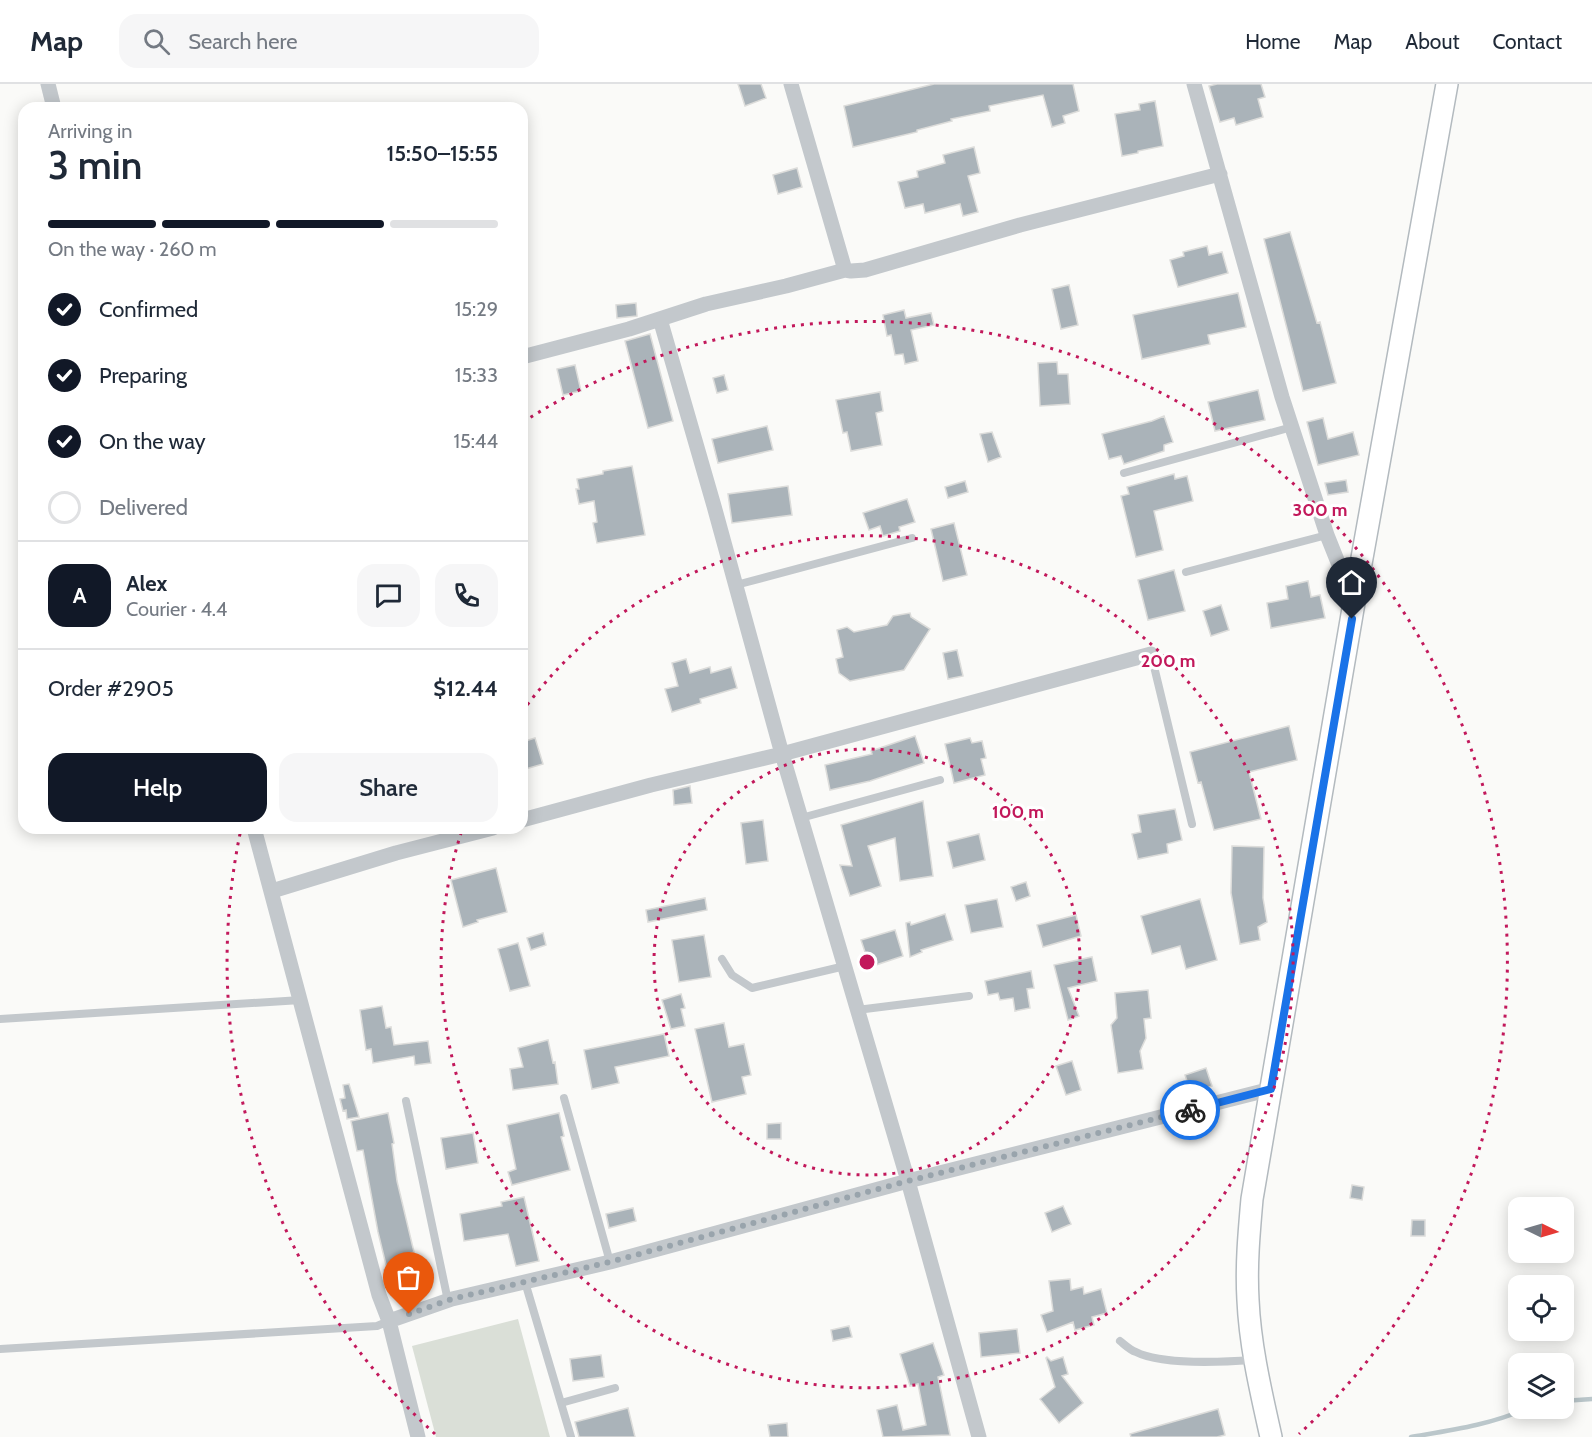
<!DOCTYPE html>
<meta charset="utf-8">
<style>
:root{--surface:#fff;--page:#f6f6f7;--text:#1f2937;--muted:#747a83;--line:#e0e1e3;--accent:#111827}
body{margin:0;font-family:Cabin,sans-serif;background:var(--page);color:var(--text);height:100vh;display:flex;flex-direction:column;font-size:22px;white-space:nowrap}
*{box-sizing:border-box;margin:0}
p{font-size:20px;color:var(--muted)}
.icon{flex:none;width:33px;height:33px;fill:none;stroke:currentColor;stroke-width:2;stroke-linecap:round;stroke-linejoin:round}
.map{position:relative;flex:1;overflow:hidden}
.details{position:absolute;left:18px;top:18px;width:510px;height:732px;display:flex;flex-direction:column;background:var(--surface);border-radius:18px;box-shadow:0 3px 15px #0003}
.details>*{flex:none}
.needle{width:39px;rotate:95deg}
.fabs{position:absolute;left:1508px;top:1113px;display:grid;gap:12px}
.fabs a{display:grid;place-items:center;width:66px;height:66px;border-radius:12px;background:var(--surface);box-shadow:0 3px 15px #0003;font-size:30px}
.pin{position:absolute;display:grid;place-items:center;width:51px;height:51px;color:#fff;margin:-62px -26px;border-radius:50% 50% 50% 0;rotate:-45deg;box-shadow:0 0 6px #0007}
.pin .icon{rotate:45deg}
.courier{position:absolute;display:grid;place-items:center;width:60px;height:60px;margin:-30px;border:4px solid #1a73e8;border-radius:50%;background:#fff;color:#222;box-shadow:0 2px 8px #0007}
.head em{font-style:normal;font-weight:600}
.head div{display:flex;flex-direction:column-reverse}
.head{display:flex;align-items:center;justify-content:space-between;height:102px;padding:0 30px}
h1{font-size:39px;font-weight:600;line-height:45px}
.bar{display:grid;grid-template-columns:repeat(4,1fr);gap:9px 6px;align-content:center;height:72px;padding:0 30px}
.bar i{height:8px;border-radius:4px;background:var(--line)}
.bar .selected{background:var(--accent)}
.bar p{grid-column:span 4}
.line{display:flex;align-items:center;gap:15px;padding:0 30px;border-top:2px solid var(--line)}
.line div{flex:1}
.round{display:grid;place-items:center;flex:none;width:63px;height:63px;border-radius:18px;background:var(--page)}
ol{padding:0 30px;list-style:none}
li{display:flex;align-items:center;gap:18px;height:66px}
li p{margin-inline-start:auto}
li .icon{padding:6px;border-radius:50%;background:var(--accent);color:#fff;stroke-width:4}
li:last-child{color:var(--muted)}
li i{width:33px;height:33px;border:3px solid var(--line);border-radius:50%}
.cta{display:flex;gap:12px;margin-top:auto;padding:12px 30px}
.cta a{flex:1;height:69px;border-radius:18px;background:var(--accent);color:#fff;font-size:24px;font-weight:600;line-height:69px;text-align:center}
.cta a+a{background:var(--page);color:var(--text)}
header{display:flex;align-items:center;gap:36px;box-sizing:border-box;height:84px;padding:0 30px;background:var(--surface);border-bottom:2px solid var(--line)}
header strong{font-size:28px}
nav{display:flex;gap:33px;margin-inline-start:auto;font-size:21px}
.search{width:420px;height:54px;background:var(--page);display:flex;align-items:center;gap:15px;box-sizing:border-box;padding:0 21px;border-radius:18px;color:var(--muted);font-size:22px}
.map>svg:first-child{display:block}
.green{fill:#dadfd7}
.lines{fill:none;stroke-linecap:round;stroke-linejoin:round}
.stream{stroke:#bbc7cb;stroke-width:4.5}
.building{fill:#aab3b9;stroke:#dcdcda;stroke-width:1.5}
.secondary-casing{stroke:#b3babf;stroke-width:24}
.lane{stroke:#c3c8cc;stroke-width:8}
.street{stroke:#c3c8cc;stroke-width:15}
.secondary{stroke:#fff;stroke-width:21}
.done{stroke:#99a4ac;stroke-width:6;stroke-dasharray:0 10.8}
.route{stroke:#1a73e8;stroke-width:8}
.ring{fill:none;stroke:#c2185b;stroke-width:3;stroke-dasharray:3 6}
.centre{fill:#c2185b;stroke:#fff;stroke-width:3}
.ring-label{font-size:18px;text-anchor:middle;font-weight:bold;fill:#c2185b;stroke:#fff;stroke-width:6;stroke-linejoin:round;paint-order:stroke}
</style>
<header>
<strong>Map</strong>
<div class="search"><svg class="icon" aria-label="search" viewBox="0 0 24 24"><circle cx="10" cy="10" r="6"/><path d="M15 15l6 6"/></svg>Search here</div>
<nav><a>Home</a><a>Map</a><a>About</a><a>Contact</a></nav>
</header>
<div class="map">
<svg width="1592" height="1353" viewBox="0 0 1592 1353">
<rect width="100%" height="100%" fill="#fafaf8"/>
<path class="green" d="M518,1235L550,1353H436L412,1262Z"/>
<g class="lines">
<path class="stream" d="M1563,1317L1592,1315
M1411,1353C1452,1346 1490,1341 1528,1324"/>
</g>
<path class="building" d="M738,0H761L766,14L745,22Z
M934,0H1073L1079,27L1063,32L1065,39L1052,43L1043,11L989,22L990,27L951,35L952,37L917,46V48L853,63L844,22Z
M1217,0H1261L1265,13L1258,15L1263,33L1236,41L1234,34L1220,38L1209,2Z
M1155,17L1163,62L1138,67V69L1122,72L1115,30L1140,26L1139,20Z
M974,63L980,89L968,92L978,128L963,132L960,120L925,129L923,120L905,124L898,98L918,93L917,87L945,79L943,71Z
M797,84L802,103L778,110L773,91Z
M1290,148L1317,239L1320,238L1336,299L1303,307L1264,155Z
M1207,162L1209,171L1222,168L1228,189L1178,203L1170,176L1184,172L1183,168Z
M1069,201L1078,241L1061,245L1052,205Z
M1238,209L1246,243L1208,251L1210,260L1142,275L1133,231Z
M636,219L637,232L617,234L616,221Z
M904,226L906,234L931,229L934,241L911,246L918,277L905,280L903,270L895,271L891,251L887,252L883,231Z
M650,250L673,337L648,344L625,257Z
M1057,278L1058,290H1068L1070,320L1040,322L1038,279Z
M575,281L581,307L563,311L557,285Z
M724,291L728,306L717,309L713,294Z
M1258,306L1265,336L1215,347L1208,318Z
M880,308L883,327L876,329L882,361L851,367L847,348L843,349L836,316Z
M1164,332L1173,358L1164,361V367L1124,380L1121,372L1109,375L1102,350L1152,337Z
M1323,334L1328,355L1353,348L1359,371L1318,381L1307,338Z
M767,342L773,366L718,379L712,355Z
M992,348L1001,373L988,378L980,350Z
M632,382L645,451L597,459L593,439L597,438L594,417L579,420L576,405H579L577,395L603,390V387Z
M1174,390L1175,395L1187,392L1193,417L1154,427L1163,466L1136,473L1121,412L1129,410L1127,403Z
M1346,396L1348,408L1328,411L1325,399Z
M965,397L968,408L948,414L945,403Z
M788,402L792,431L732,439L728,410Z
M907,415L915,438L899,443L900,447L883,452L880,442L869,446L863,429Z
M954,439L967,491L943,497L931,445Z
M1174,486L1185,527L1148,536L1138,496Z
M1308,497L1311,513L1320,511L1325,534L1271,544L1267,519L1288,515L1286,502Z
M1221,521L1229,546L1211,552L1203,527Z
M910,529L911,533L930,545L904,586L850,597L839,589L836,575L843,573L837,546L847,543L854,548L887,541L893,532Z
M957,566L963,592L948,595L943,569Z
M686,575L690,589L710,583L711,589L731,583L737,604L700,615L701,619L672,628L665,605L678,602L672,579Z
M1289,642L1297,676L1249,688L1261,735L1214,746L1201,698L1198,699L1190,668Z
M915,652L924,679L870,697L830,706L825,681L872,670L871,667Z
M535,654L543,680L522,686V658Z
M970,654L972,659L982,657L986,674L981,675L985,691L954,699L945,660Z
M690,702L692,719L674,721L673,706Z
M923,717L933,792L900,797L895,754L868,762L881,802L850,812L840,781L852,782L841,741Z
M1175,725L1182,756L1167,760L1168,769L1138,775L1132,750L1141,748L1138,731Z
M763,736L768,777L746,780L741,739Z
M979,750L985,776L953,784L947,758Z
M1232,762L1264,763L1263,814L1267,838L1258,843L1260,856L1240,860L1231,809Z
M496,784L507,828L477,836L478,838L463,843L451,796Z
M1026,798L1030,812L1016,817L1011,803Z
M705,814L707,826L648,838L646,826Z
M997,815L1003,843L971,849L965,821Z
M1200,815L1217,876L1186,885L1180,862L1152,870L1141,832Z
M945,830L953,856L921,866L922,868L910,873L906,839L910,838L911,841Z
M1076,831L1081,852L1043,863L1037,841Z
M895,846L903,872L870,883L861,856Z
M543,849L546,861L531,866L527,854Z
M704,851L711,893L679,898L672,856Z
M518,859L530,902L510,907L498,865Z
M1092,873L1097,897L1068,904L1079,932L1068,936L1054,881Z
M1031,887L1034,904L1027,905L1030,924L1015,927L1013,914L1000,916L998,909L988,911L985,897Z
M1148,906L1151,934L1144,935L1146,954L1140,967L1143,985L1118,989L1111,941L1117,934L1115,909Z
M681,910L685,924L681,925L685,942L671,945L662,916Z
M382,922L386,944L391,943L394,961L428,957L431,979L415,981L414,972L373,979L371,965L366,966L360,926Z
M724,939L729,963L744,960L751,991L742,993L746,1010L712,1018L695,945Z
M664,950L669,972L615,983L619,999L592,1005L584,966Z
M548,956L553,979L555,978L558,1000L513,1006L510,985L523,983L518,964Z
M1072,977L1081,1006L1066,1011L1056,982Z
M1206,984L1212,1002L1191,1009L1185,991Z
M349,1000L359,1033L347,1035L346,1026L343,1027L340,1015L345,1014L343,1001Z
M388,1029L394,1059L392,1060L397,1097L414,1168L411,1169L422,1203L393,1212L384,1186L387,1185L378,1148L363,1066L357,1067L351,1037Z
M559,1029L564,1052L561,1053L570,1086L512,1101L508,1088L516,1085L507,1041Z
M781,1039V1055H767V1040Z
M473,1049L478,1079L446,1085L441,1054Z
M1352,1101L1364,1103L1362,1116L1350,1114Z
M524,1113L539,1177L516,1182L508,1150L464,1157L460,1130L502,1122L501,1118Z
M1063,1122L1071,1140L1052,1148L1045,1129Z
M633,1124L636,1137L609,1144L606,1130Z
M1412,1136H1425V1152H1411Z
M1070,1195L1071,1206L1083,1203L1084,1210L1101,1205L1107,1229L1092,1233L1094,1241L1075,1246L1073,1238L1047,1248L1041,1231L1053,1227L1049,1197Z
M849,1242L852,1253L833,1257L831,1246Z
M1017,1245L1020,1269L981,1273L979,1249Z
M933,1259L944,1291L938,1293L950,1351L883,1353L877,1326L897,1321L903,1346L926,1341L918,1300L910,1302L900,1270Z
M601,1271L604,1293L573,1297L570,1275Z
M1047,1273L1051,1277L1063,1273L1068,1290L1062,1292L1083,1319L1059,1339L1040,1315L1055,1303L1046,1274Z
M628,1324L635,1353H579L575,1338Z
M1218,1325L1225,1351L1217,1353H1131L1130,1350Z
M787,1339L788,1353H770L768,1341Z"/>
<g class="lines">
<g class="secondary-casing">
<path id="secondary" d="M1271,1353C1261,1308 1250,1262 1248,1216C1246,1182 1249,1149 1252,1115L1355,513L1447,0"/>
</g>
<path class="lane" d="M1124,389L1292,343
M1186,488L1327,451
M736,501L912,454
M1151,570L1192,740
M801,734L940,696
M722,875L732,891L752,904L845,882
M857,926L969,912
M0,935L301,916
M564,1014L610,1178
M406,1017L448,1217
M525,1198L571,1353
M1120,1257C1125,1261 1130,1266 1136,1268C1161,1281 1225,1278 1253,1276
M0,1265L377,1242L389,1237
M561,1319L615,1304"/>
<path class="street" d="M48,0L54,24
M791,0L845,186
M1194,0L1282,313L1327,451L1341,486L1355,513
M660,235L714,422L782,670L908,1097L979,1353
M522,273L629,245L706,220L786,202L845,186L851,187L865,186L1020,141L1220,90
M522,736L651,701L782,670L1151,570
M254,744L379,1211L389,1237L452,1215L610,1178L908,1097L1271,1005
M272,807L396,769L493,744
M389,1237L418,1353"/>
<use href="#secondary" class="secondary"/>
</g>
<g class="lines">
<path class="done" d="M409,1230L452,1215L610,1178L908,1097L1190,1026"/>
<path class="route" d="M1190,1026L1271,1005L1352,535"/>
</g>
<g class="ring">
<circle cx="867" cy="878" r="213"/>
<path d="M522 628A426 426 0 1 1 462 746"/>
<path d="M435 1350A640 640 0 0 1 241 745M523 338A640 640 0 0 1 1299 1350"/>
</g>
<circle cx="867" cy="878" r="9" class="centre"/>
<g class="ring-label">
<text x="1320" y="432">300 m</text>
<text x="1168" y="583">200 m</text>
<text x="1018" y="734">100 m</text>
</g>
</svg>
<div class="fabs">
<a><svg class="needle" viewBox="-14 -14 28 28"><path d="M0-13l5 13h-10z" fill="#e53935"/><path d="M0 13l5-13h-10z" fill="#747a83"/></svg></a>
<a><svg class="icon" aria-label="locate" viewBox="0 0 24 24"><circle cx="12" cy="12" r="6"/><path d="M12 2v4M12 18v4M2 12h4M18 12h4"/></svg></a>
<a><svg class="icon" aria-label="layers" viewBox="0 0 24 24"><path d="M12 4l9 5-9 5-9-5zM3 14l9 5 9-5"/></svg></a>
</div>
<div class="pin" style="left:409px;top:1230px;background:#ea580c"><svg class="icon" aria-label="bag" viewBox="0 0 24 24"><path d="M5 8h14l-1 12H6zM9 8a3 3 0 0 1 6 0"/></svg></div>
<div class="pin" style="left:1352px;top:535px;background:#1f2937"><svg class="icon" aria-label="home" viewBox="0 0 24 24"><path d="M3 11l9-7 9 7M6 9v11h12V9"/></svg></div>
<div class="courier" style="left:1190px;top:1026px"><svg class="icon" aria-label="bike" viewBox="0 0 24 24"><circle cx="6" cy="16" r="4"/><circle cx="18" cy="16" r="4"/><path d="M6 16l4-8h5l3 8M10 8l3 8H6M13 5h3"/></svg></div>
<section class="details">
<div class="head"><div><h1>3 min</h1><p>Arriving in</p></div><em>15:50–15:55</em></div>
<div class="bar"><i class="selected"></i><i class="selected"></i><i class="selected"></i><i></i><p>On the way · 260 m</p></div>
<ol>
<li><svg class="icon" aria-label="check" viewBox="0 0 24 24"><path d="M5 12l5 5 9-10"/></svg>Confirmed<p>15:29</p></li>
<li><svg class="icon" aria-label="check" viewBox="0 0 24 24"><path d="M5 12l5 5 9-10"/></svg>Preparing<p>15:33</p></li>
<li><svg class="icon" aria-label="check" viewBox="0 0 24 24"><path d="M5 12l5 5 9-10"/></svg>On the way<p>15:44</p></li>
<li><i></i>Delivered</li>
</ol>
<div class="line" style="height:108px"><b class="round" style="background:var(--accent);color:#fff">A</b><div><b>Alex</b><p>Courier · 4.4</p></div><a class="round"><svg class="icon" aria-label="chat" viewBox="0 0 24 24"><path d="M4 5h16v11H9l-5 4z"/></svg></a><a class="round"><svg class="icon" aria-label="phone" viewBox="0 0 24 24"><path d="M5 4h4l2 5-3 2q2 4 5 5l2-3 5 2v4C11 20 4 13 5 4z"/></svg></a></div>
<div class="line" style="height:78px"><div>Order #2905</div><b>$12.44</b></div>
<div class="cta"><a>Help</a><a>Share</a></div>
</section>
</div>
